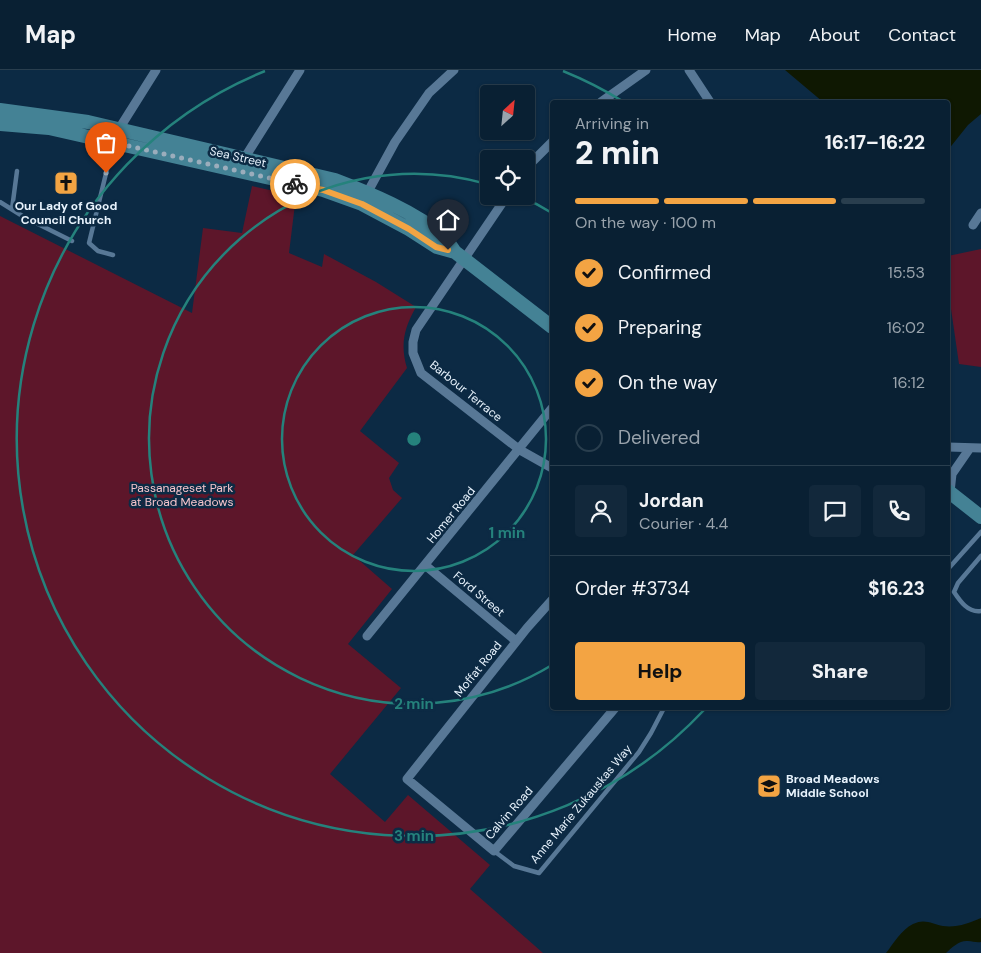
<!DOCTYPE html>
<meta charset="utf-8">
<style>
:root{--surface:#092033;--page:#12283b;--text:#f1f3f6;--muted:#99a3ac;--line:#293e4e;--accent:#f3a443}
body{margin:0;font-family:"DM Sans",sans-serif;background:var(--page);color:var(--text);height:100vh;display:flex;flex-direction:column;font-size:19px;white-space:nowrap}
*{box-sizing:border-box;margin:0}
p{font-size:16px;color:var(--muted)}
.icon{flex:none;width:28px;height:28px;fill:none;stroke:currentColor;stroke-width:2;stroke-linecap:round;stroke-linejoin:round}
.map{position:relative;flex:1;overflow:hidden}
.sheet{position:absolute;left:550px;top:30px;width:400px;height:610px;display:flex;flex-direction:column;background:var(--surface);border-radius:5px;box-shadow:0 1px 4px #0004,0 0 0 1px var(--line)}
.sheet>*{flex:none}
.needle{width:32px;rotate:27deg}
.controls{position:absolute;left:480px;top:15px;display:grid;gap:10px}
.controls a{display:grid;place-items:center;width:55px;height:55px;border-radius:5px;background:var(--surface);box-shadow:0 1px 4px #0004,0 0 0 1px var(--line);font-size:25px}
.pin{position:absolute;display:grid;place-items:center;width:42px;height:42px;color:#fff;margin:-51px -21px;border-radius:50% 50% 50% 0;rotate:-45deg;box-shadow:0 0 5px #0007}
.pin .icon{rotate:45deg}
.courier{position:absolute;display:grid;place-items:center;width:50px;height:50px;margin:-25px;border:4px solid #f3a443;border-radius:50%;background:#fff;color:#222;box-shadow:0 1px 6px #0007}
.overview em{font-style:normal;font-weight:800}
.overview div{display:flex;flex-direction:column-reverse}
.overview{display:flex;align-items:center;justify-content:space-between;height:85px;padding:0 25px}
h1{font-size:32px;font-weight:800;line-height:38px}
.bar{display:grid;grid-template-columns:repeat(4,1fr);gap:8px 5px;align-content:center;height:60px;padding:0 25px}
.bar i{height:6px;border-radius:4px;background:var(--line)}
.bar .active{background:var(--accent)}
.bar p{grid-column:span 4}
.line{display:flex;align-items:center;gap:12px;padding:0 25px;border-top:1px solid var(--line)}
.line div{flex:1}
.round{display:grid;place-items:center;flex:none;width:52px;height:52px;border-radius:5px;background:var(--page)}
ol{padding:0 25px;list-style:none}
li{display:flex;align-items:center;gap:15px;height:55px}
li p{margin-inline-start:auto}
li .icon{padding:5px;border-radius:50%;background:var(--accent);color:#111;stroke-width:4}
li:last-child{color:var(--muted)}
li i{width:28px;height:28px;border:2px solid var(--line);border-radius:50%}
.button{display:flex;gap:10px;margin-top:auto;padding:10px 25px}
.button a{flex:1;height:58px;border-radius:5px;background:var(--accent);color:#111;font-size:20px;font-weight:800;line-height:58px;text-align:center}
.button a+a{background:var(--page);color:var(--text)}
header{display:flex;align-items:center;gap:30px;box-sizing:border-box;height:70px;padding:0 25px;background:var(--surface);border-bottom:1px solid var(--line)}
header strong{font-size:24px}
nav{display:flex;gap:28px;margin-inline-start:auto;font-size:18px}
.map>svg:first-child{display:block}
.green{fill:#5d162a}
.water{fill:#0f1802}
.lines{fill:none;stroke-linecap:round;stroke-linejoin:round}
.lane{stroke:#587896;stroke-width:4.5}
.street{stroke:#587896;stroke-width:9}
.secondary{stroke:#448295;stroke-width:14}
.done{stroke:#9badbc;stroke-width:5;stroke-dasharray:0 9}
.route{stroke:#f3a443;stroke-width:6}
.ring{fill:none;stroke:#25827c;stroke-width:2.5}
.labels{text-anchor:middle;stroke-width:5;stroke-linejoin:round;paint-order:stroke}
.street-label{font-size:12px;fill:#e8f3fd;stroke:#0c2a44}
.poi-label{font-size:12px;font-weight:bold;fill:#e8f3fd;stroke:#0c2a44}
.park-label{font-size:12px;fill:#f5c4cb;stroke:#0c2a44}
.centre{fill:#25827c;stroke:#0c2a44;stroke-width:2.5}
.ring-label{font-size:15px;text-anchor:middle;font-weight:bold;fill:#25827c;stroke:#0c2a44;stroke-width:5;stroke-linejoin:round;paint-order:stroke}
</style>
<header>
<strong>Map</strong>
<nav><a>Home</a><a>Map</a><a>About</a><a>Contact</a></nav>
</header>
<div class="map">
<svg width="981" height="883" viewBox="0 0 981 883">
<rect width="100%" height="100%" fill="#0c2a44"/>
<path class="green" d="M252,116L296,126L289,183L322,197L324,184L376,212L416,237C404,258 400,275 407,298L360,361L399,393L389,408L393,420L402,428L353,485L392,519L348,574L401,618L330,704L385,752L408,725L490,795L470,819L543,883H0V146L192,243L203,158L242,163Z
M981,179V297L959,294L950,232L948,225V186Z"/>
<path class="water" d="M785,0H981V44L968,55L948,80V32H823Z
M981,848V872C976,873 973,871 968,871C960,870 952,877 946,883H886C894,873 901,860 913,854C925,848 932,854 943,856C956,858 970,853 981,848Z"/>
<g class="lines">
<path class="lane" d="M0,132L24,147L72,171
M12,139L17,101
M113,185L98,181L89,173L110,87L115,74
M981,486L958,513L954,522C960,531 968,543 981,541
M948,499L981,462
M494,781L514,796L539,803L639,682L651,663L664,638"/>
<path class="street" d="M689,0L710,32
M601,32L646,0
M118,63L119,59L156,0
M242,92L300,0
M526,98L552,72
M507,126L416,260L413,272V283L421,303L520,380L552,398
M365,127L395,72L429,23L454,0
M973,155L981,143
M948,377L981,378
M950,422L952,404L970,378
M425,495L516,571
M552,530L527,558L407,709L494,781L615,638
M367,566L552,338"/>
<path class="secondary" d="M0,40L88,52L335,110C369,123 416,142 444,167C448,171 451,177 455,182
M0,54L49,58L323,120L362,134L409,159L437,177L455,182L552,257
M948,421L981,447"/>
</g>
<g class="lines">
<path class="done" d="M106,103L110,87L116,73L295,114"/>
<path class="route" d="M295,114L323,120L362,134L409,159L436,177L448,180"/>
</g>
<g class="ring">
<circle cx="414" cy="369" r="132"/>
<path d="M552 595A265 265 0 1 1 487 114M522 127A265 265 0 0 1 552 143"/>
<path d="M704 640A397 397 0 1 1 265 1M563 1A397 397 0 0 1 624 32"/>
</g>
<defs>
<g id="church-square" transform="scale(1.25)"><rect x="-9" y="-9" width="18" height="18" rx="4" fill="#f3a443" stroke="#0c2a44"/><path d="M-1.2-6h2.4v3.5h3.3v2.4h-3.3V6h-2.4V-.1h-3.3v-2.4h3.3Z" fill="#111"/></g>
<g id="school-square" transform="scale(1.25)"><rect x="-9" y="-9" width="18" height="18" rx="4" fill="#f3a443" stroke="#0c2a44"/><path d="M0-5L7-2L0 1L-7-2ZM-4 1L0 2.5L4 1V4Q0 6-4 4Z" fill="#111"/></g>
</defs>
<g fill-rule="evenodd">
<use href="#church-square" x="66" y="113"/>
<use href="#school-square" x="769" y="716"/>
</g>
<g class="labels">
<g class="street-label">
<text transform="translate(238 87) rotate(13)" y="4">Sea Street</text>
<text transform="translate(466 321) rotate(39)" y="4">Barbour Terrace</text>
<text transform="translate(451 445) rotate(-51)" y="4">Homer Road</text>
<text transform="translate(479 524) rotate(40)" y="4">Ford Street</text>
<text transform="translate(478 599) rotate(-51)" y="4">Moffat Road</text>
<text transform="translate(581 734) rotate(-50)" y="4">Anne Marie Zukauskas Way</text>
<text transform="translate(509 743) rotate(-49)" y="4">Calvin Road</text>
</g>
<g class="poi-label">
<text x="66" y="140">Our Lady of Good<tspan x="66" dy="14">Council Church</tspan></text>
<text x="786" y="713" text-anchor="start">Broad Meadows<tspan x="786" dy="14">Middle School</tspan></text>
</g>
<g class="park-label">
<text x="182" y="422">Passanageset Park<tspan x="182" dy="14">at Broad Meadows</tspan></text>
</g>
</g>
<circle cx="414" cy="369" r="8" class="centre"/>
<g class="ring-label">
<text x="507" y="468">1 min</text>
<text x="414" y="639">2 min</text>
<text x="414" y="771">3 min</text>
</g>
</svg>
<div class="controls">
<a><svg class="needle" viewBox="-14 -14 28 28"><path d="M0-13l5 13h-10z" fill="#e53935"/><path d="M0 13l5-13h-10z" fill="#99a3ac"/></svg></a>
<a><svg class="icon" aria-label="locate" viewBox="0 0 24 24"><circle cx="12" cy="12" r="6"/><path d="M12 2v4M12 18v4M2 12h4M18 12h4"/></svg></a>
</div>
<div class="pin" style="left:106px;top:103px;background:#ea580c"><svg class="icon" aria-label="bag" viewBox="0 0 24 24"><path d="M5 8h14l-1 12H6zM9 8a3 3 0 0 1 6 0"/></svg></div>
<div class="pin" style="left:448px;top:180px;background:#1f2937"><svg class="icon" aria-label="home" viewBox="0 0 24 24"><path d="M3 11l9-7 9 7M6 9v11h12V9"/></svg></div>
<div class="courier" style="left:295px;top:114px"><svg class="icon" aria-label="bike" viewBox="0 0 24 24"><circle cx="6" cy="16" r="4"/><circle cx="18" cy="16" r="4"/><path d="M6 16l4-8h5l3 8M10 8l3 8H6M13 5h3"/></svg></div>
<section class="sheet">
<div class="overview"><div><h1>2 min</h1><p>Arriving in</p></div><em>16:17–16:22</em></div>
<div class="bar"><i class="active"></i><i class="active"></i><i class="active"></i><i></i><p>On the way · 100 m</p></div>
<ol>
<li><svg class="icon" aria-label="check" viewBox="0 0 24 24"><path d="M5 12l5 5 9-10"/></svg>Confirmed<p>15:53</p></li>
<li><svg class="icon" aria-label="check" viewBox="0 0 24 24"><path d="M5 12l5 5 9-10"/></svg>Preparing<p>16:02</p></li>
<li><svg class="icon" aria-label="check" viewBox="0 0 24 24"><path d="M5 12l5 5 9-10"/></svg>On the way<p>16:12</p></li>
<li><i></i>Delivered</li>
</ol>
<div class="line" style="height:90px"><a class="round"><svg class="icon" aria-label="person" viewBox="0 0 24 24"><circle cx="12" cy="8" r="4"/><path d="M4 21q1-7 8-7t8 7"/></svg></a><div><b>Jordan</b><p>Courier · 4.4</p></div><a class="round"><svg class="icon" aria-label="chat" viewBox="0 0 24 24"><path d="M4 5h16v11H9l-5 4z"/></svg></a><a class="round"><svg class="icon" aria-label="phone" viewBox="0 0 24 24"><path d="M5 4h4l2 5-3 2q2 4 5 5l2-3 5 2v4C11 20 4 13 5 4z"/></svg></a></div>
<div class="line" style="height:65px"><div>Order #3734</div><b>$16.23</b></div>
<div class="button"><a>Help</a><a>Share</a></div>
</section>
</div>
